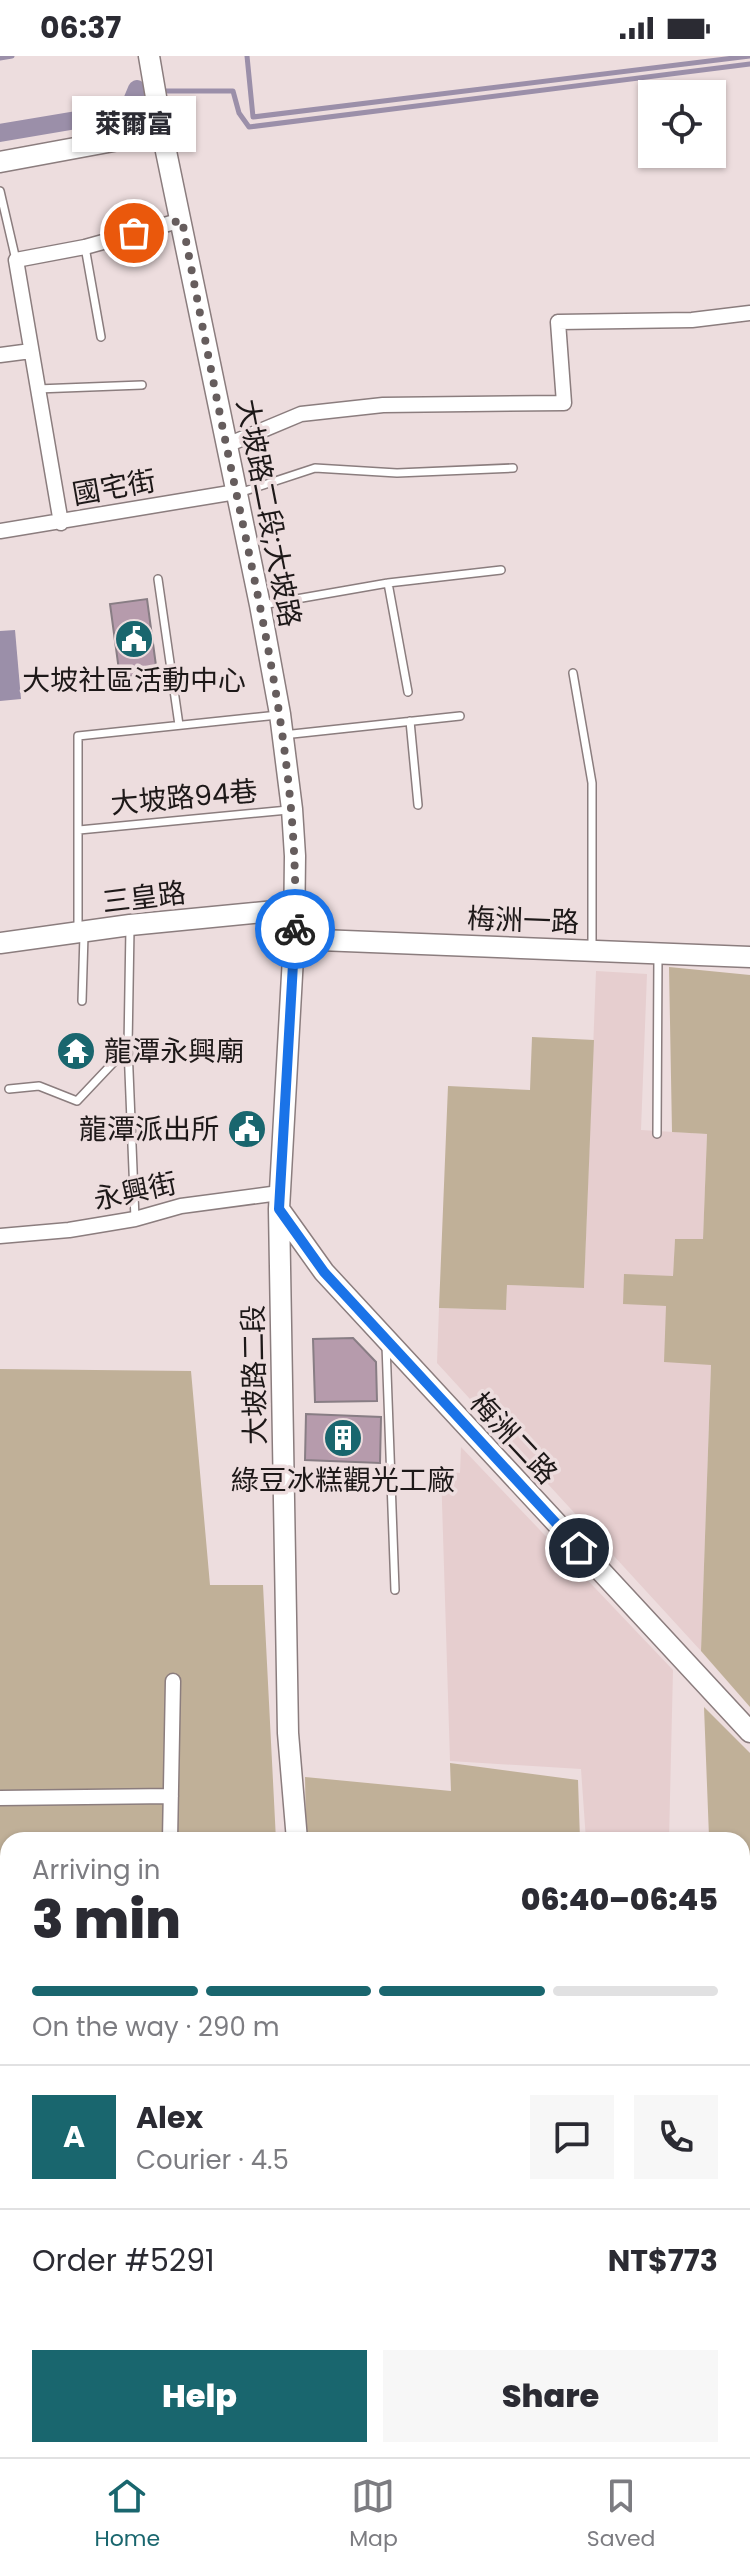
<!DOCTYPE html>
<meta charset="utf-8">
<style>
:root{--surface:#fff;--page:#f7f7f7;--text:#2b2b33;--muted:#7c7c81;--line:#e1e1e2;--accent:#19666e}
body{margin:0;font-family:Poppins,"Noto Sans TC",sans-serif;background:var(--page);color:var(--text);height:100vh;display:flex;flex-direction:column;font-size:30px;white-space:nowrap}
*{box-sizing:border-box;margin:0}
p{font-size:26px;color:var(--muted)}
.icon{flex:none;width:44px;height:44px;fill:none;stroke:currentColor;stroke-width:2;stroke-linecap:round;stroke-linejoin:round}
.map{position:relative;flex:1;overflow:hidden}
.panel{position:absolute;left:0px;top:1776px;width:750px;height:626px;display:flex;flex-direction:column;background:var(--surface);border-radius:24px 24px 0 0;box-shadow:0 2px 6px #0004}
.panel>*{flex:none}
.fabs{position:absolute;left:638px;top:24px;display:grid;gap:16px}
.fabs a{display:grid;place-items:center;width:88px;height:88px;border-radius:0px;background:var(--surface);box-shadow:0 2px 6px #0004;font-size:40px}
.pin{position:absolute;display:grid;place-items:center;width:68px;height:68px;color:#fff;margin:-34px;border:4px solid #fff;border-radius:50%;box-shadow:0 2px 8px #0007}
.courier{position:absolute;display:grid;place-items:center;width:80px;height:80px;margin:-40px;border:6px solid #1a73e8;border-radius:50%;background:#fff;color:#222;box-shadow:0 2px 10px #0007}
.bubble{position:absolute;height:56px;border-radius:0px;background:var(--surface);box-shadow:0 2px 6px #0004;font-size:26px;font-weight:800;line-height:56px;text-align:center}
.overview em{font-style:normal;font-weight:800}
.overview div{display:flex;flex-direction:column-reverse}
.overview{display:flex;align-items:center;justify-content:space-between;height:136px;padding:0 32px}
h1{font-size:52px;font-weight:800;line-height:60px}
.bar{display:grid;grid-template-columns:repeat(4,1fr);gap:12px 8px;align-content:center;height:96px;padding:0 32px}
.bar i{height:10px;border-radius:6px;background:var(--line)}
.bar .selected{background:var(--accent)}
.bar p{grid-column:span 4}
.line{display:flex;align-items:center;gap:20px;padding:0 32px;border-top:2px solid var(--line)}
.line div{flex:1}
.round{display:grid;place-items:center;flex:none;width:84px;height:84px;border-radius:0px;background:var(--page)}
.action{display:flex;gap:16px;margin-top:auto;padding:16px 32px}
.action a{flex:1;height:92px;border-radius:0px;background:var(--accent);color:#fff;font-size:32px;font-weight:800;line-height:92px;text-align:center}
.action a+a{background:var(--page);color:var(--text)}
.status{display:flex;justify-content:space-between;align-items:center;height:56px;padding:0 40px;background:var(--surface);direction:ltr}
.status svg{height:22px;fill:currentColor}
.dock{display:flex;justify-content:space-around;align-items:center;height:112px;border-top:2px solid var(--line);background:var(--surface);font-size:22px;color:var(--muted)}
.dock a{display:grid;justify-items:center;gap:4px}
.dock .selected{color:var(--accent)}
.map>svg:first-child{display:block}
.built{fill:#e6cecf}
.green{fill:#c0b098}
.water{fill:#9b8fa9}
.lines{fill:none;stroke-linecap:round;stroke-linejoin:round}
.stream{stroke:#9b8fa9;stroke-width:5}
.canal{stroke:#9b8fa9;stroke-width:18}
.building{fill:#b69bac;stroke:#887d84;stroke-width:2}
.lane-casing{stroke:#8b7d7e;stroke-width:10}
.street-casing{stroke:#8b7d7e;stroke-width:17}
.secondary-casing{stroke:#8b7d7e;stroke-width:23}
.lane{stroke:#fff;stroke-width:7}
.street{stroke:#fff;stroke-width:14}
.secondary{stroke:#fff;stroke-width:20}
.done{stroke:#665d5d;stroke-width:8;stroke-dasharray:0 14.4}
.route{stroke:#1a73e8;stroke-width:10}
.labels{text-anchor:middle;stroke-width:7;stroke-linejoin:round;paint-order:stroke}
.street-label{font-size:28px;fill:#1d1818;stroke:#edddde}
.poi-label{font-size:28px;fill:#1d1818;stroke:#edddde}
</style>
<div class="status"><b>06:37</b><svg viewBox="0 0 49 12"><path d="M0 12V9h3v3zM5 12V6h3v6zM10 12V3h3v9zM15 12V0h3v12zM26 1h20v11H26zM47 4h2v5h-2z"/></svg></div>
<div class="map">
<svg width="750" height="2401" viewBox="0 0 750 2401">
<rect width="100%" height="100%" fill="#edddde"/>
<path class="built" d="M596,915L647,918L641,1074L707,1078L703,1184L675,1183L673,1220L623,1247L666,1250L711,1308L701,1595L437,1307L439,1252L506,1254L507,1229L584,1232Z
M461,1391L673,1614L669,1784H586L581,1713L450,1705L441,1414L460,1417Z"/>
<path class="green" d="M669,911L750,919V1651L701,1595L711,1309L664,1306L666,1250L623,1248L624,1218L673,1220L675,1183H703L707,1078L672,1076Z
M532,981L594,984L584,1232L507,1229L506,1254L439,1252L448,1030L530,1034Z
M0,1313L191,1315L210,1529H263L276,1784H8V2335L0,2336Z
M704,1651L750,1697V2401H639L640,2394H742V1784H669V1778L709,1781Z
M450,1707L578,1724L580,1784H316L306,1775L305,1721L451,1735Z
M61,2394H237V2401H0Z"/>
<path class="water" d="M15,574L21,643L0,645V575Z"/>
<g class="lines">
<path class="stream" d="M247,0L253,61L750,0
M0,2L12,0
M137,33L149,34
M159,35H233L239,57L249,71L750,8"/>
<path class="canal" d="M0,77L118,57L132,45L137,33"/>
</g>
<path class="building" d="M147,543L157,617L120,622L110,548Z
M353,1282L376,1306L377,1345L315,1346L313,1283Z
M306,1358L381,1361L380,1407L305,1404Z"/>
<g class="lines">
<g class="lane-casing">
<path id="lane" d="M0,135L16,204
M85,191L101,281
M37,333L142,329
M239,437L315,412L397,417L513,412
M158,523L179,669
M388,527L408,636
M262,549L388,527L501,514
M573,617L592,727V893
M410,665L418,749
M283,679L460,660
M79,774L288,754
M130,872L128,991L135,1163
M78,875V680L278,659
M82,945L84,879
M9,1033L39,1030L77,1045L128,991
M657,1078L658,899
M386,1289L395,1534"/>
</g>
<g class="street-casing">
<path id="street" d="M0,299L31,295
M227,389L301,358L383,349L564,347L558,266L692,264L750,257
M61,467L16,204L85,191L182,164
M0,475L236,436
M0,1180L69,1174L135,1163L181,1150L279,1137
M0,1742L171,1740
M170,1784L173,1625
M0,1909H8
M265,2399L283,2401"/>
</g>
<g class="secondary-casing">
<path id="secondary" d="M149,0L162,76L260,549L280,658L292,753L295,800L294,883L279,1153L288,1677L297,1784
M0,106L162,76
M294,883L750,901
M0,887L130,869L295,853
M279,1153L324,1216L750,1676
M0,2361L8,2360"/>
</g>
<use href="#lane" class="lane"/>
<use href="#street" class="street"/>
<use href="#secondary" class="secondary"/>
</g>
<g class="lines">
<path class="done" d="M134,177L182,164C200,258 218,352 238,445C268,587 299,728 295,873"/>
<path class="route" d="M295,873L279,1153L324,1216L579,1492"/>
</g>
<defs>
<g id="civic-disc" transform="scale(2)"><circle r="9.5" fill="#19666e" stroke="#edddde"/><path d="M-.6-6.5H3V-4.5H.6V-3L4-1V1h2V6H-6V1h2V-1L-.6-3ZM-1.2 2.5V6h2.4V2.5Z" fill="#fff"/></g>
<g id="temple-disc" transform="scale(2)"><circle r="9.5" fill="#19666e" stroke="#edddde"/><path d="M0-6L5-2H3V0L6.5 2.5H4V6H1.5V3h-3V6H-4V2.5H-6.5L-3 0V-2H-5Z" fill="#fff"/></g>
<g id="building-disc" transform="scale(2)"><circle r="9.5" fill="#19666e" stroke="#edddde"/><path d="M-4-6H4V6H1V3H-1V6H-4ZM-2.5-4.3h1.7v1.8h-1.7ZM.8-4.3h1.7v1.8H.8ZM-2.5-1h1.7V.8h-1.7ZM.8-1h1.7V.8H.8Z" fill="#fff"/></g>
</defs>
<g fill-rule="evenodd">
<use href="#civic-disc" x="134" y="583"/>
<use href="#temple-disc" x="76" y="995"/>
<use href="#civic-disc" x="247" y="1073"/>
<use href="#building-disc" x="343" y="1382"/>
</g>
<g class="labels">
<g class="street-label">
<text transform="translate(114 431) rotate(-10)" y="10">國宅街</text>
<text transform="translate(269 457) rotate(79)" y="10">大坡路二段;大坡路</text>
<text transform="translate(184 741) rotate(-5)" y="10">大坡路94巷</text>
<text transform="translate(144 841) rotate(-7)" y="10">三皇路</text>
<text transform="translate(523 864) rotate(2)" y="10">梅洲一路</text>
<text transform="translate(135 1135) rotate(-12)" y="10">永興街</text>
<text transform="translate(254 1319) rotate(-91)" y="10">大坡路二段</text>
<text transform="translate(514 1382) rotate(47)" y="10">梅洲二路</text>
</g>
<g class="poi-label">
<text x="134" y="634">大坡社區活動中心</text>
<text x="104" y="1005" text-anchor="start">龍潭永興廟</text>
<text x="219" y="1083" text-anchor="end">龍潭派出所</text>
<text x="343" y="1434">綠豆冰糕觀光工廠</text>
</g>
</g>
</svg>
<div class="fabs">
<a><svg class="icon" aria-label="locate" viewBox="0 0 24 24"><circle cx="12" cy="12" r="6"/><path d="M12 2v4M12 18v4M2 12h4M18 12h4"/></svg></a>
</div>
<div class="pin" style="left:134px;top:177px;background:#ea580c"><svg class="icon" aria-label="bag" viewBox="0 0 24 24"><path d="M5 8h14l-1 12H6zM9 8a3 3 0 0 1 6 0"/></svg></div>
<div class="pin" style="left:579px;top:1492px;background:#1f2937"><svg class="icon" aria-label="home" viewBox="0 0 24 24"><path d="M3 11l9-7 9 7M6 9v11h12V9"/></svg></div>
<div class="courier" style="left:295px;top:873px"><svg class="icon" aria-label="bike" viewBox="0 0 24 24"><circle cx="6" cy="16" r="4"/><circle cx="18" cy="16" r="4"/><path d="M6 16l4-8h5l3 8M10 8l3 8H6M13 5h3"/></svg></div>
<div class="bubble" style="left:72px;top:40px;width:124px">萊爾富</div>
<section class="panel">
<div class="overview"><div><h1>3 min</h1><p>Arriving in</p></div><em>06:40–06:45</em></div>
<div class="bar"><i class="selected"></i><i class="selected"></i><i class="selected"></i><i></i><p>On the way · 290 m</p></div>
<div class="line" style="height:144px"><b class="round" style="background:var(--accent);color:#fff">A</b><div><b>Alex</b><p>Courier · 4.5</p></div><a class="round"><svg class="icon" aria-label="chat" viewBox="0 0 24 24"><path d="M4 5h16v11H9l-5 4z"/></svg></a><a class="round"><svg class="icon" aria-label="phone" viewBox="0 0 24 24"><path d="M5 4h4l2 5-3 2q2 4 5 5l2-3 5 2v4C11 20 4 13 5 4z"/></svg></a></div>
<div class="line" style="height:104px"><div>Order #5291</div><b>NT$773</b></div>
<div class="action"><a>Help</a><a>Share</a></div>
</section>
</div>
<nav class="dock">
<a class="selected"><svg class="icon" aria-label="home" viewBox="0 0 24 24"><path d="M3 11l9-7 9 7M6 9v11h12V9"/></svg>Home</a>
<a><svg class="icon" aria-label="map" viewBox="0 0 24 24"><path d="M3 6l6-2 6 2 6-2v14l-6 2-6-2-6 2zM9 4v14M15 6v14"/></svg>Map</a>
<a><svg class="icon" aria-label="saved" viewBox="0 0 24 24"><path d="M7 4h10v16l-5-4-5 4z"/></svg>Saved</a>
</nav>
